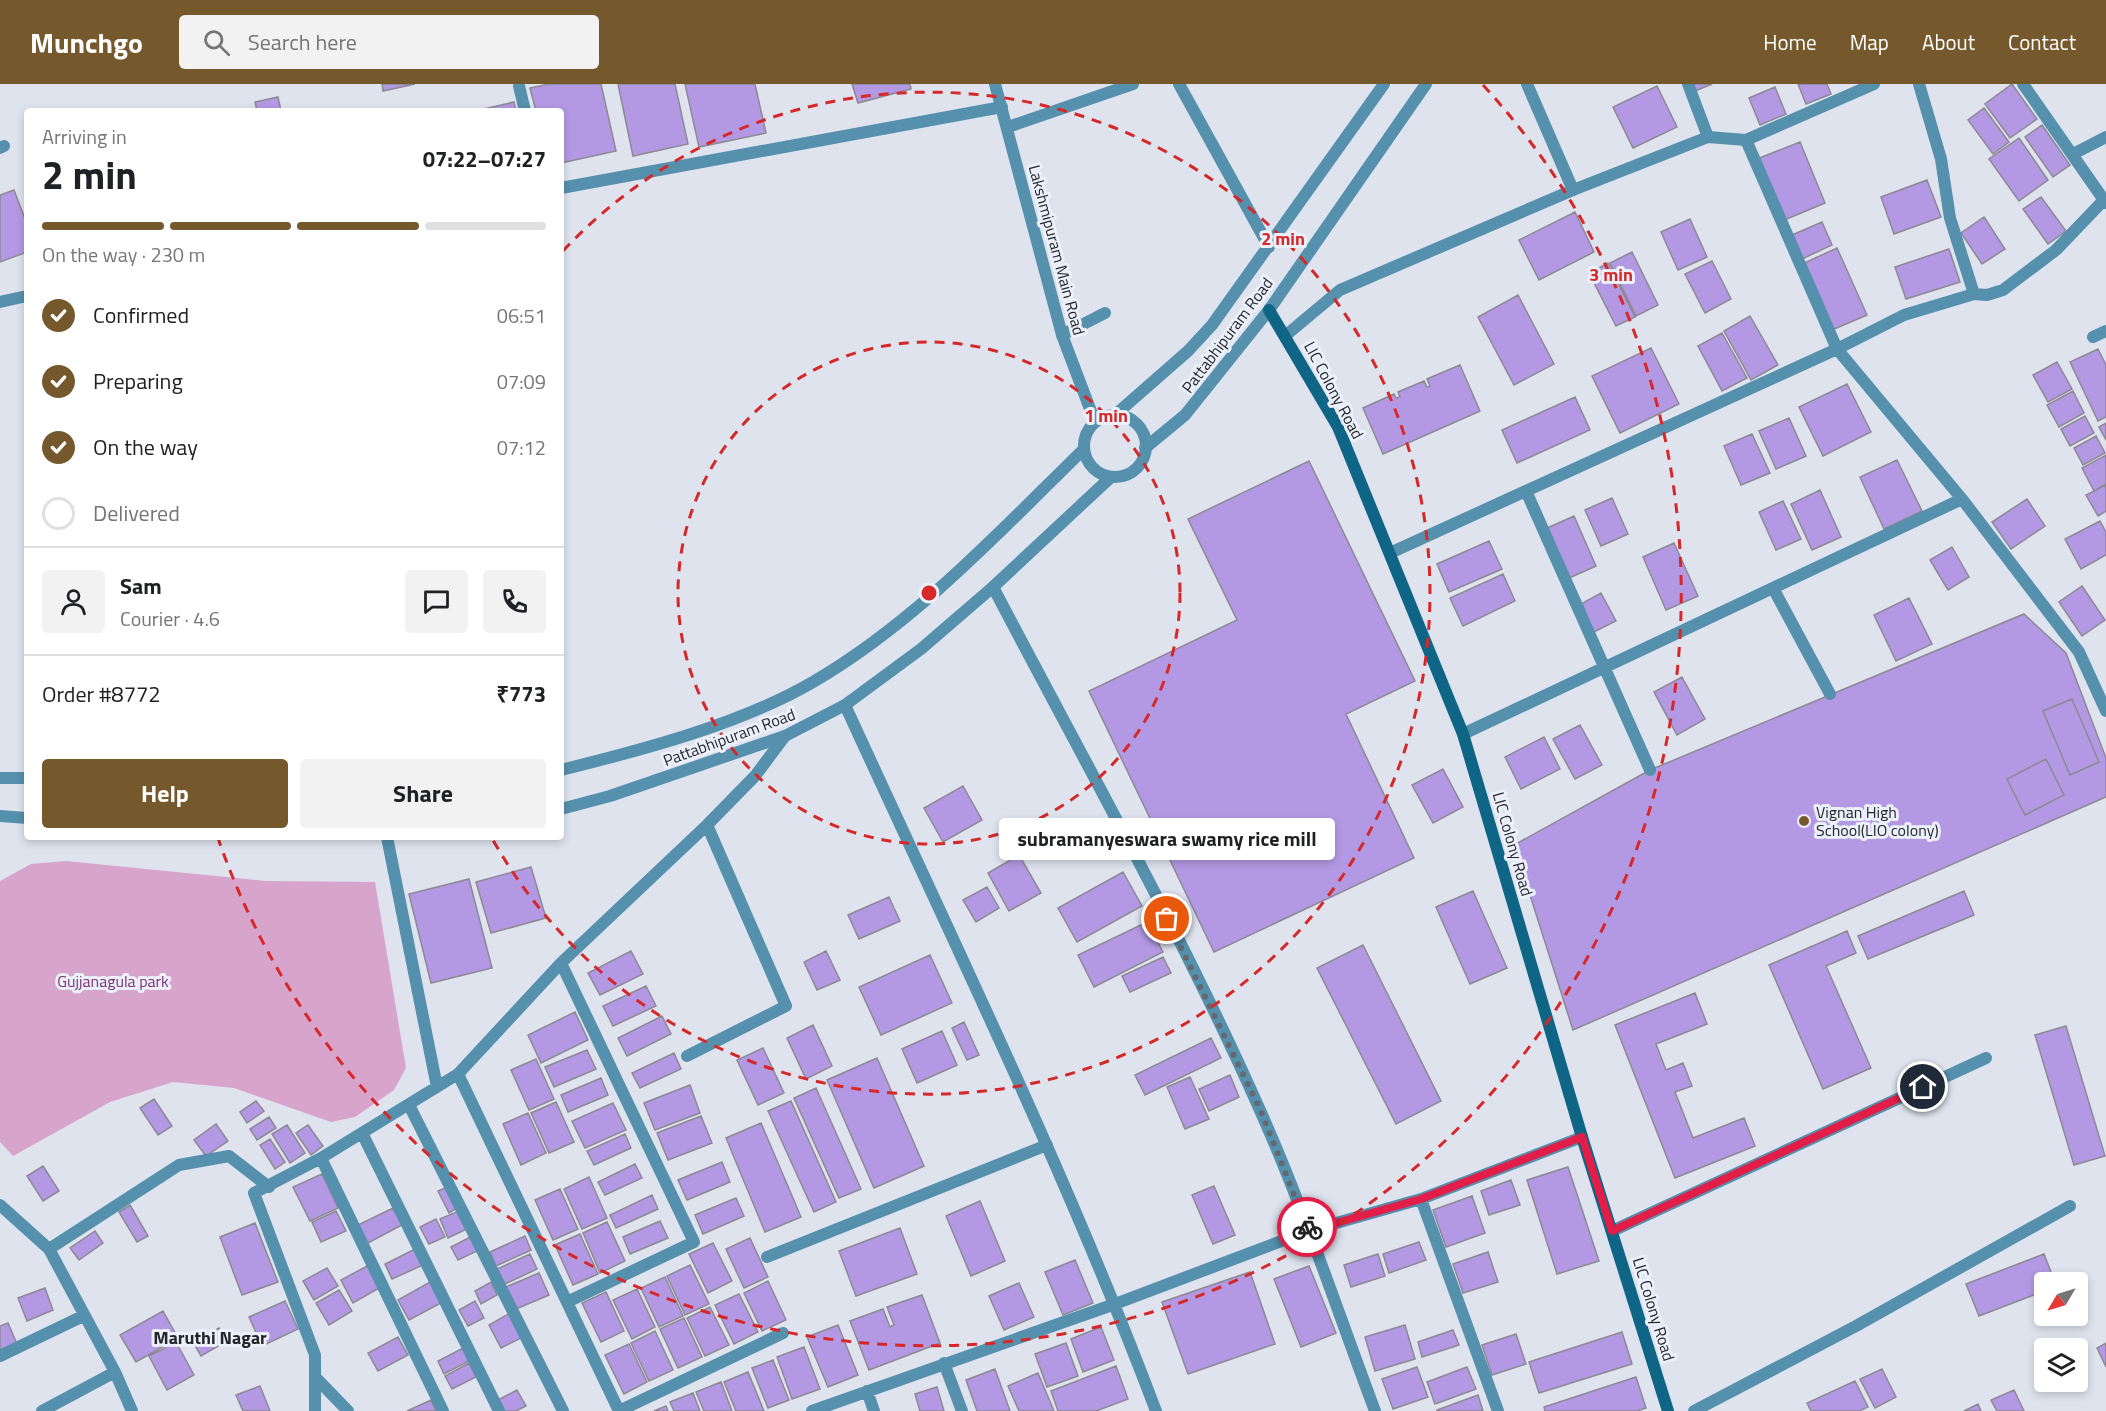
<!DOCTYPE html>
<meta charset="utf-8">
<style>
:root{--surface:#fff;--page:#f2f2f2;--text:#202124;--muted:#757577;--line:#e0e0e0;--accent:#75592c}
body{margin:0;font-family:"Titillium Web",sans-serif;background:var(--page);color:var(--text);height:100vh;display:flex;flex-direction:column;font-size:22px;white-space:nowrap}
*{box-sizing:border-box;margin:0}
p{font-size:20px;color:var(--muted)}
.icon{flex:none;width:33px;height:33px;fill:none;stroke:currentColor;stroke-width:2;stroke-linecap:round;stroke-linejoin:round}
.map{position:relative;flex:1;overflow:hidden}
.drawer{position:absolute;left:24px;top:24px;width:540px;height:732px;display:flex;flex-direction:column;background:var(--surface);border-radius:6px;box-shadow:0 3px 9px #0003}
.drawer>*{flex:none}
.needle{width:39px;rotate:232deg}
.tools{position:absolute;left:2034px;top:1188px;display:grid;gap:12px}
.tools a{display:grid;place-items:center;width:54px;height:54px;border-radius:6px;background:var(--surface);box-shadow:0 3px 9px #0003;font-size:30px}
.pin{position:absolute;display:grid;place-items:center;width:51px;height:51px;color:#fff;margin:-26px;border:3px solid #fff;border-radius:50%;box-shadow:0 2px 6px #0007}
.courier{position:absolute;display:grid;place-items:center;width:60px;height:60px;margin:-30px;border:4px solid #e11d48;border-radius:50%;background:#fff;color:#222;box-shadow:0 2px 8px #0007}
.bubble{position:absolute;height:42px;border-radius:6px;background:var(--surface);box-shadow:0 3px 9px #0003;font-size:20px;font-weight:700;line-height:42px;text-align:center}
.head em{font-style:normal;font-weight:700}
.head div{display:flex;flex-direction:column-reverse}
.head{display:flex;align-items:center;justify-content:space-between;height:102px;padding:0 18px}
h1{font-size:39px;font-weight:700;line-height:45px}
.bar{display:grid;grid-template-columns:repeat(4,1fr);gap:9px 6px;align-content:center;height:72px;padding:0 18px}
.bar i{height:8px;border-radius:4px;background:var(--line)}
.bar .on{background:var(--accent)}
.bar p{grid-column:span 4}
.line{display:flex;align-items:center;gap:15px;padding:0 18px;border-top:2px solid var(--line)}
.line div{flex:1}
.round{display:grid;place-items:center;flex:none;width:63px;height:63px;border-radius:6px;background:var(--page)}
ol{padding:0 18px;list-style:none}
li{display:flex;align-items:center;gap:18px;height:66px}
li p{margin-inline-start:auto}
li .icon{padding:6px;border-radius:50%;background:var(--accent);color:#fff;stroke-width:4}
li:last-child{color:var(--muted)}
li i{width:33px;height:33px;border:3px solid var(--line);border-radius:50%}
.cta{display:flex;gap:12px;margin-top:auto;padding:12px 18px}
.cta a{flex:1;height:69px;border-radius:6px;background:var(--accent);color:#fff;font-size:24px;font-weight:700;line-height:69px;text-align:center}
.cta a+a{background:var(--page);color:var(--text)}
header{display:flex;align-items:center;gap:36px;box-sizing:border-box;height:84px;padding:0 30px;background:var(--accent);color:#fff}
header strong{font-size:28px}
nav{display:flex;gap:33px;margin-inline-start:auto;font-size:21px}
.search{width:420px;height:54px;background:var(--page);display:flex;align-items:center;gap:15px;box-sizing:border-box;padding:0 21px;border-radius:6px;color:var(--muted);font-size:22px}
.map>svg:first-child{display:block}
.green{fill:#d7a5cc}
.building{fill:#b399e3;stroke:#8c8993;stroke-width:1.5}
.lines{fill:none;stroke-linecap:round;stroke-linejoin:round}
.minor{stroke:#5590ad;stroke-width:12}
.tertiary{stroke:#5590ad;stroke-width:12}
.secondary{stroke:#0f6586;stroke-width:12}
.done{stroke:#65686f;stroke-width:6;stroke-dasharray:0 10.8}
.route{stroke:#e11d48;stroke-width:8}
.ring{fill:none;stroke:#d62828;stroke-width:3;stroke-dasharray:10 8}
.poi-dot{fill:#75592c;stroke:#ebf0fb;stroke-width:2}
.labels{text-anchor:middle;stroke-width:6;stroke-linejoin:round;paint-order:stroke}
.street-label{font-size:16px;fill:#24262a;stroke:#ebf0fb}
.poi-label{font-size:16px;fill:#24262a;stroke:#ebf0fb;text-anchor:start}
.park-label{font-size:16px;fill:#813275;stroke:#ebf0fb}
.neighbourhood-label{font-size:18px;font-weight:bold;fill:#24262a;stroke:#ebf0fb}
.centre{fill:#d62828;stroke:#ebf0fb;stroke-width:3}
.ring-label{font-size:18px;text-anchor:middle;font-weight:bold;fill:#d62828;stroke:#ebf0fb;stroke-width:6;stroke-linejoin:round;paint-order:stroke}
</style>
<header>
<strong>Munchgo</strong>
<div class="search"><svg class="icon" aria-label="search" viewBox="0 0 24 24"><circle cx="10" cy="10" r="6"/><path d="M15 15l6 6"/></svg>Search here</div>
<nav><a>Home</a><a>Map</a><a>About</a><a>Contact</a></nav>
</header>
<div class="map">
<svg width="2106" height="1327" viewBox="0 0 2106 1327">
<rect width="100%" height="100%" fill="#dee3ee"/>
<path class="green" d="M66,777L266,797L375,798L406,984L394,1006L355,1033L331,1038L234,1004L173,998L110,1018L13,1072L0,1058V797L31,780Z"/>
<path class="building" d="M382,0H415L383,7Z
M549,0H601L616,67L561,79V27H536L530,4Z
M618,0H675L688,60L633,72Z
M685,0H755L766,49L699,63Z
M852,0H910L911,5L858,19Z
M1692,0H1712L1695,7Z
M1798,0H1827L1831,10L1806,20Z
M2012,0L2037,35L2010,54L1985,20Z
M1657,2L1677,43L1633,64L1613,23Z
M1775,3L1786,30L1760,41L1749,14Z
M278,13L281,27H257L255,18Z
M514,18L516,27H475Z
M1984,24L2009,58L1993,70L1968,36Z
M2042,41L2070,81L2053,93L2025,53Z
M2019,54L2048,96L2019,117L1989,75Z
M1800,58L1825,119L1782,137L1757,75Z
M1927,96L1941,133L1894,150L1881,113Z
M14,106L27,140V168L0,178V111Z
M2041,113L2066,147L2048,160L2023,125Z
M1575,128L1594,168L1539,196L1519,156Z
M1984,133L2005,165L1982,180L1961,149Z
M1690,135L1707,173L1678,186L1661,148Z
M1822,138L1832,161L1802,175L1792,151Z
M1837,164L1867,231L1832,246L1802,180Z
M1949,165L1960,198L1906,215L1895,183Z
M1632,168L1658,221L1636,232L1610,179Z
M1712,177L1731,215L1705,229L1685,190Z
M1608,179L1635,233L1616,242L1589,189Z
M1518,211L1554,280L1514,301L1478,233Z
M1750,232L1778,281L1751,296L1724,247Z
M1722,249L1747,294L1722,307L1698,262Z
M1651,264L1679,320L1620,349L1592,292Z
M2098,265L2106,281V333L2098,337L2070,278Z
M2057,278L2072,305L2048,318L2033,291Z
M1460,281L1480,327L1383,370L1363,324L1394,310L1396,314L1400,313L1398,308L1424,297L1427,303L1430,302L1427,295Z
M1847,300L1871,348L1823,372L1799,323Z
M2073,307L2084,329L2059,343L2047,321Z
M1575,313L1590,346L1517,379L1502,346Z
M2085,332L2094,349L2070,362L2061,345Z
M1789,334L1806,372L1776,385L1759,347Z
M2106,339V356L2099,343Z
M1752,350L1770,389L1741,401L1724,362Z
M2096,352L2105,369L2083,381L2074,364Z
M2106,371V400L2094,407L2082,384Z
M1897,376L1922,427L1884,445L1860,393Z
M1309,377L1415,597L1346,630L1414,774L1214,868L1089,607L1237,536L1188,435Z
M2106,401V427L2098,432L2086,411Z
M1820,406L1841,453L1812,466L1791,420Z
M1612,414L1628,450L1601,462L1585,426Z
M2027,415L2045,442L2011,465L1992,438Z
M1783,417L1801,455L1776,466L1759,428Z
M1574,432L1596,482L1567,495L1545,445Z
M2100,437L2106,448V471L2081,485L2065,455Z
M1489,457L1502,485L1449,508L1437,480Z
M1674,459L1698,512L1666,526L1643,473Z
M1952,463L1969,493L1948,506L1930,476Z
M1503,490L1515,517L1463,542L1450,514Z
M2082,502L2105,536L2082,552L2059,518Z
M1601,509L1616,537L1594,548L1579,521Z
M1909,514L1932,560L1896,577L1874,531Z
M2024,530L2066,569L2106,674V713L1573,946L1514,761L1650,686Z
M1682,593L1705,635L1677,651L1654,608Z
M2072,615L2099,678L2070,691L2043,627Z
M1580,641L1602,681L1575,695L1553,655Z
M1544,653L1560,685L1521,705L1505,673Z
M2046,675L2064,711L2025,731L2007,695Z
M1443,685L1463,723L1433,739L1412,701Z
M963,702L982,736L943,758L924,724Z
M1019,771L1041,809L1009,827L988,789Z
M531,783L546,834L491,849L476,798Z
M1123,788L1142,822L1077,858L1058,824Z
M469,795L492,884L431,899L409,810Z
M987,803L999,824L976,838L963,816Z
M1473,807L1507,884L1470,900L1436,823Z
M1964,807L1974,831L1868,875L1858,852Z
M889,813L900,837L859,855L848,831Z
M1147,838L1163,868L1094,903L1078,871Z
M1847,847L1856,869L1826,882L1871,984L1823,1005L1769,881Z
M1363,861L1441,1017L1396,1040L1317,884Z
M631,867L643,890L600,911L588,889Z
M826,867L840,896L817,906L804,878Z
M930,871L952,919L881,951L859,903Z
M1163,873L1171,889L1130,908L1122,892Z
M646,902L656,922L613,942L603,922Z
M1695,909L1707,940L1656,960L1666,986L1683,979L1692,1002L1675,1008L1693,1054L1744,1034L1755,1062L1675,1094L1615,941Z
M575,928L588,956L541,979L528,951Z
M662,932L671,950L627,972L618,954Z
M964,938L979,971L967,976L952,944Z
M813,941L832,982L806,995L787,954Z
M2066,942L2105,1072L2074,1081L2035,951Z
M942,947L957,981L917,999L902,965Z
M1211,954L1221,974L1145,1011L1135,991Z
M763,964L784,1009L758,1021L737,976Z
M587,966L596,985L554,1003L545,983Z
M674,969L681,985L640,1004L632,989Z
M877,974L924,1082L874,1104L827,996Z
M536,975L554,1015L529,1026L511,986Z
M1230,991L1239,1013L1209,1027L1199,1005Z
M1190,993L1209,1035L1185,1045L1167,1003Z
M601,994L608,1011L568,1028L561,1011Z
M690,1001L700,1029L655,1046L644,1019Z
M816,1004L861,1105L839,1114L794,1014Z
M154,1015L172,1042L158,1051L140,1024Z
M256,1017L264,1027L247,1039L240,1028Z
M791,1017L836,1118L814,1128L768,1027Z
M556,1018L574,1058L549,1069L531,1029Z
M613,1019L626,1046L585,1064L572,1037Z
M528,1029L546,1069L521,1081L503,1040Z
M701,1032L712,1059L668,1076L657,1049Z
M269,1033L276,1044L257,1056L250,1045Z
M761,1039L801,1133L765,1148L726,1054Z
M216,1040L228,1057L206,1072L194,1056Z
M287,1041L305,1069L290,1079L272,1050Z
M308,1041L323,1062L311,1071L296,1049Z
M625,1050L631,1064L594,1081L587,1067Z
M270,1055L285,1078L275,1085L260,1061Z
M722,1078L730,1098L687,1116L678,1096Z
M635,1080L642,1094L605,1111L598,1098Z
M43,1082L59,1107L43,1117L27,1092Z
M1568,1083L1599,1177L1557,1190L1527,1096Z
M322,1090L338,1124L310,1137L293,1103Z
M589,1093L607,1134L582,1145L564,1105Z
M1511,1096L1520,1121L1489,1131L1481,1107Z
M1214,1102L1235,1151L1213,1160L1192,1111Z
M447,1103L457,1124L449,1129L438,1107Z
M560,1105L578,1145L553,1156L535,1116Z
M652,1111L658,1125L616,1144L610,1131Z
M1472,1112L1485,1149L1446,1163L1433,1126Z
M736,1114L744,1132L703,1150L695,1131Z
M980,1117L1005,1177L971,1192L946,1132Z
M130,1121L148,1152L137,1158L119,1128Z
M393,1124L402,1141L368,1159L358,1141Z
M336,1127L346,1147L321,1158L312,1138Z
M459,1127L467,1145L448,1154L440,1135Z
M436,1135L445,1153L429,1160L420,1143Z
M660,1137L668,1154L630,1170L623,1153Z
M607,1138L625,1177L600,1189L583,1149Z
M255,1139L278,1198L242,1211L220,1153Z
M900,1144L917,1190L856,1212L839,1167Z
M95,1147L103,1159L79,1176L70,1164Z
M580,1150L598,1190L573,1201L555,1161Z
M472,1152L479,1166L458,1176L451,1163Z
M525,1152L531,1166L496,1182L490,1168Z
M750,1154L768,1193L744,1204L726,1165Z
M1419,1158L1426,1176L1389,1189L1383,1170Z
M713,1159L732,1197L708,1209L689,1170Z
M415,1165L423,1181L392,1195L385,1180Z
M1488,1168L1498,1198L1463,1209L1453,1180Z
M530,1170L537,1185L505,1200L497,1185Z
M1378,1170L1385,1192L1351,1203L1344,1181Z
M2044,1170L2055,1198H2044V1207L1979,1232L1966,1200Z
M1075,1176L1093,1219L1063,1231L1045,1188Z
M369,1181L381,1203L353,1219L341,1196Z
M690,1181L709,1220L685,1231L667,1192Z
M1309,1182L1336,1249L1301,1263L1274,1195Z
M327,1184L338,1202L314,1216L303,1197Z
M1250,1188L1275,1260L1188,1290L1162,1218Z
M539,1189L549,1211L516,1225L506,1203Z
M665,1193L683,1232L659,1243L641,1204Z
M768,1197L786,1236L762,1247L744,1209Z
M430,1198L441,1219L409,1236L398,1216Z
M491,1198L497,1211L481,1220L475,1207Z
M1019,1199L1034,1233L1004,1246L989,1212Z
M45,1204L53,1226L27,1237L18,1214Z
M637,1205L655,1243L632,1255L613,1216Z
M339,1206L352,1227L329,1241L316,1219Z
M606,1208L624,1247L601,1258L582,1219Z
M739,1210L758,1248L734,1260L715,1221Z
M922,1211L940,1259L869,1286L850,1237L883,1225L890,1243L894,1241L887,1223Z
M285,1217L298,1245L262,1262L249,1233Z
M475,1217L484,1234L468,1242L459,1226Z
M710,1223L729,1261L705,1272L687,1234Z
M163,1227L178,1254L136,1278L120,1251Z
M510,1229L523,1253L501,1264L489,1241Z
M684,1234L702,1273L678,1284L660,1245Z
M8,1239L17,1260L0,1268V1242Z
M838,1241L858,1291L828,1303L807,1253Z
M1405,1241L1415,1275L1375,1287L1365,1253Z
M1101,1243L1114,1276L1083,1288L1071,1255Z
M219,1244L227,1257L201,1272L193,1258Z
M1453,1246L1459,1261L1422,1273L1418,1258Z
M655,1247L673,1286L649,1297L631,1259Z
M1622,1248L1632,1280L1539,1309L1529,1278Z
M1516,1250L1526,1280L1492,1291L1482,1261Z
M398,1253L408,1271L378,1287L368,1269Z
M176,1258L194,1291L167,1306L149,1272Z
M1066,1259L1078,1292L1047,1303L1035,1270Z
M2106,1259V1283L2097,1264Z
M629,1260L647,1298L624,1310L605,1271Z
M804,1263L820,1305L792,1315L777,1273Z
M463,1264L469,1277L444,1290L438,1277Z
M773,1276L789,1316L768,1324L752,1284Z
M469,1279L476,1293L452,1305L445,1292Z
M1116,1282L1128,1315L1096,1327H1058L1051,1307Z
M1417,1283L1428,1313L1393,1325L1382,1295Z
M1467,1283L1476,1305L1435,1320L1427,1298Z
M995,1285L1010,1327H977L966,1296Z
M1882,1285L1896,1313L1875,1324L1860,1295Z
M748,1288L764,1327H736L724,1298Z
M1038,1289L1054,1327H1019L1008,1302Z
M1636,1293L1646,1324L1637,1327H1545L1544,1323Z
M1855,1297L1868,1323L1859,1327H1811L1807,1319Z
M721,1298L732,1327H704L696,1308Z
M260,1302L270,1327H243L236,1311Z
M937,1303L944,1327H920L915,1310Z
M517,1306L526,1322L516,1327H504L498,1316Z
M2014,1306L2024,1327H1997L1991,1316Z
M693,1309L700,1327H674L670,1318Z
M1478,1311L1483,1327H1437V1326Z
M431,1316L436,1327H407Z
M1978,1320L1981,1327H1964Z
M666,1322L668,1327H654Z"/>
<g class="lines">
<path class="minor" d="M1179,0L1269,163
M1527,0L1573,106
M1688,0L1708,53
M1919,0L1941,75L1950,134L1974,210
M519,2L525,27
M1008,43L1133,0
M1746,56L1837,265L1962,415L2079,568L2106,627
M0,64L4,62
M2073,70L2106,53
M561,104L1002,23
M0,218L27,212
M1062,251L1105,229
M2093,253L2106,247
M1526,407L1650,686
M1390,469L1837,265L1904,231L1974,210L1987,211L2003,206L2056,166L2104,116
M993,503C1083,675 1180,846 1259,1024C1303,1122 1337,1226 1375,1327
M1773,504L1830,610
M845,621C952,855 1065,1086 1156,1327
M1463,650L1962,415
M387,753L437,1003
M561,879L694,1158L567,1218
M687,972L786,922L707,741
M458,990L619,1327L783,1249
M409,1021L563,1327
M362,1049L499,1327
M321,1074L443,1327
M1421,1115L1498,1327
M0,1121L49,1165L115,1288L132,1327
M1612,1147L1986,974
M49,1165L179,1081L229,1072L269,1103
M767,1173L1047,1061
M0,1272L83,1232
M944,1279L962,1327
M315,1293L348,1327
M867,1307L874,1327
M42,1327L115,1288
M315,1327V1271L254,1109L321,1074L458,990L561,879L707,741L755,692L785,652
M812,1327L1115,1220L1308,1147L1421,1115L1582,1053
M1694,1327L1856,1242L2070,1122"/>
<path class="tertiary" d="M995,0L1062,251L1095,338
M2023,0L2106,119
M1285,252L1340,206L1573,106L1708,53L1746,56L1874,0
M1115,331L1188,267L1212,241L1384,0
M1084 362a31 31 0 1 1 62 0a31 31 0 1 1-62 0Z
M1145,364L1185,331L1269,226L1426,0
M561,686C642,666 741,640 813,598C916,538 1000,447 1084,365
M0,694H27
M561,725L610,712L785,652L845,621L921,565L993,503L1111,393
M0,732L27,734"/>
<path class="secondary" d="M1269,226L1338,343L1463,650L1582,1053L1668,1327"/>
</g>
<g class="lines">
<path class="done" d="M1167,835L1260,1025L1307,1143"/>
<path class="route" d="M1307,1143L1308,1147L1421,1115L1582,1053L1612,1147L1923,1003"/>
</g>
<g class="ring">
<circle cx="929" cy="509" r="251"/>
<path d="M563 167A501 501 0 1 1 493 756"/>
<path d="M1483 1A752 752 0 1 1 218 754"/>
</g>
<circle class="poi-dot" cx="1804" cy="737" r="6"/>
<g class="labels">
<g class="street-label">
<text transform="translate(1057 166) rotate(75)" y="6">Lakshmipuram Main Road</text>
<text transform="translate(1227 251) rotate(-53)" y="6">Pattabhipuram Road</text>
<text transform="translate(1334 306) rotate(62)" y="6">LIC Colony Road</text>
<text transform="translate(729 653) rotate(-20)" y="6">Pattabhipuram Road</text>
<text transform="translate(1513 760) rotate(74)" y="6">LIC Colony Road</text>
<text transform="translate(1654 1225) rotate(73)" y="6">LIC Colony Road</text>
</g>
<g class="poi-label">
<text x="1816" y="734">Vignan High<tspan x="1816" dy="18">School(LIO colony)</tspan></text>
</g>
<g class="park-label">
<text x="113" y="903">Gujjanagula park</text>
</g>
<g class="neighbourhood-label">
<text x="210" y="1260">Maruthi Nagar</text>
</g>
</g>
<circle cx="929" cy="509" r="9" class="centre"/>
<g class="ring-label">
<text x="1283" y="161">2 min</text>
<text x="1611" y="197">3 min</text>
<text x="1106" y="338">1 min</text>
</g>
</svg>
<div class="tools">
<a><svg class="needle" viewBox="-14 -14 28 28"><path d="M0-13l5 13h-10z" fill="#e53935"/><path d="M0 13l5-13h-10z" fill="#757577"/></svg></a>
<a><svg class="icon" aria-label="layers" viewBox="0 0 24 24"><path d="M12 4l9 5-9 5-9-5zM3 14l9 5 9-5"/></svg></a>
</div>
<div class="pin" style="left:1167px;top:835px;background:#ea580c"><svg class="icon" aria-label="bag" viewBox="0 0 24 24"><path d="M5 8h14l-1 12H6zM9 8a3 3 0 0 1 6 0"/></svg></div>
<div class="pin" style="left:1923px;top:1003px;background:#1f2937"><svg class="icon" aria-label="home" viewBox="0 0 24 24"><path d="M3 11l9-7 9 7M6 9v11h12V9"/></svg></div>
<div class="courier" style="left:1307px;top:1143px"><svg class="icon" aria-label="bike" viewBox="0 0 24 24"><circle cx="6" cy="16" r="4"/><circle cx="18" cy="16" r="4"/><path d="M6 16l4-8h5l3 8M10 8l3 8H6M13 5h3"/></svg></div>
<div class="bubble" style="left:999px;top:734px;width:336px">subramanyeswara swamy rice mill</div>
<section class="drawer">
<div class="head"><div><h1>2 min</h1><p>Arriving in</p></div><em>07:22–07:27</em></div>
<div class="bar"><i class="on"></i><i class="on"></i><i class="on"></i><i></i><p>On the way · 230 m</p></div>
<ol>
<li><svg class="icon" aria-label="check" viewBox="0 0 24 24"><path d="M5 12l5 5 9-10"/></svg>Confirmed<p>06:51</p></li>
<li><svg class="icon" aria-label="check" viewBox="0 0 24 24"><path d="M5 12l5 5 9-10"/></svg>Preparing<p>07:09</p></li>
<li><svg class="icon" aria-label="check" viewBox="0 0 24 24"><path d="M5 12l5 5 9-10"/></svg>On the way<p>07:12</p></li>
<li><i></i>Delivered</li>
</ol>
<div class="line" style="height:108px"><a class="round"><svg class="icon" aria-label="person" viewBox="0 0 24 24"><circle cx="12" cy="8" r="4"/><path d="M4 21q1-7 8-7t8 7"/></svg></a><div><b>Sam</b><p>Courier · 4.6</p></div><a class="round"><svg class="icon" aria-label="chat" viewBox="0 0 24 24"><path d="M4 5h16v11H9l-5 4z"/></svg></a><a class="round"><svg class="icon" aria-label="phone" viewBox="0 0 24 24"><path d="M5 4h4l2 5-3 2q2 4 5 5l2-3 5 2v4C11 20 4 13 5 4z"/></svg></a></div>
<div class="line" style="height:78px"><div>Order #8772</div><b>₹773</b></div>
<div class="cta"><a>Help</a><a>Share</a></div>
</section>
</div>
